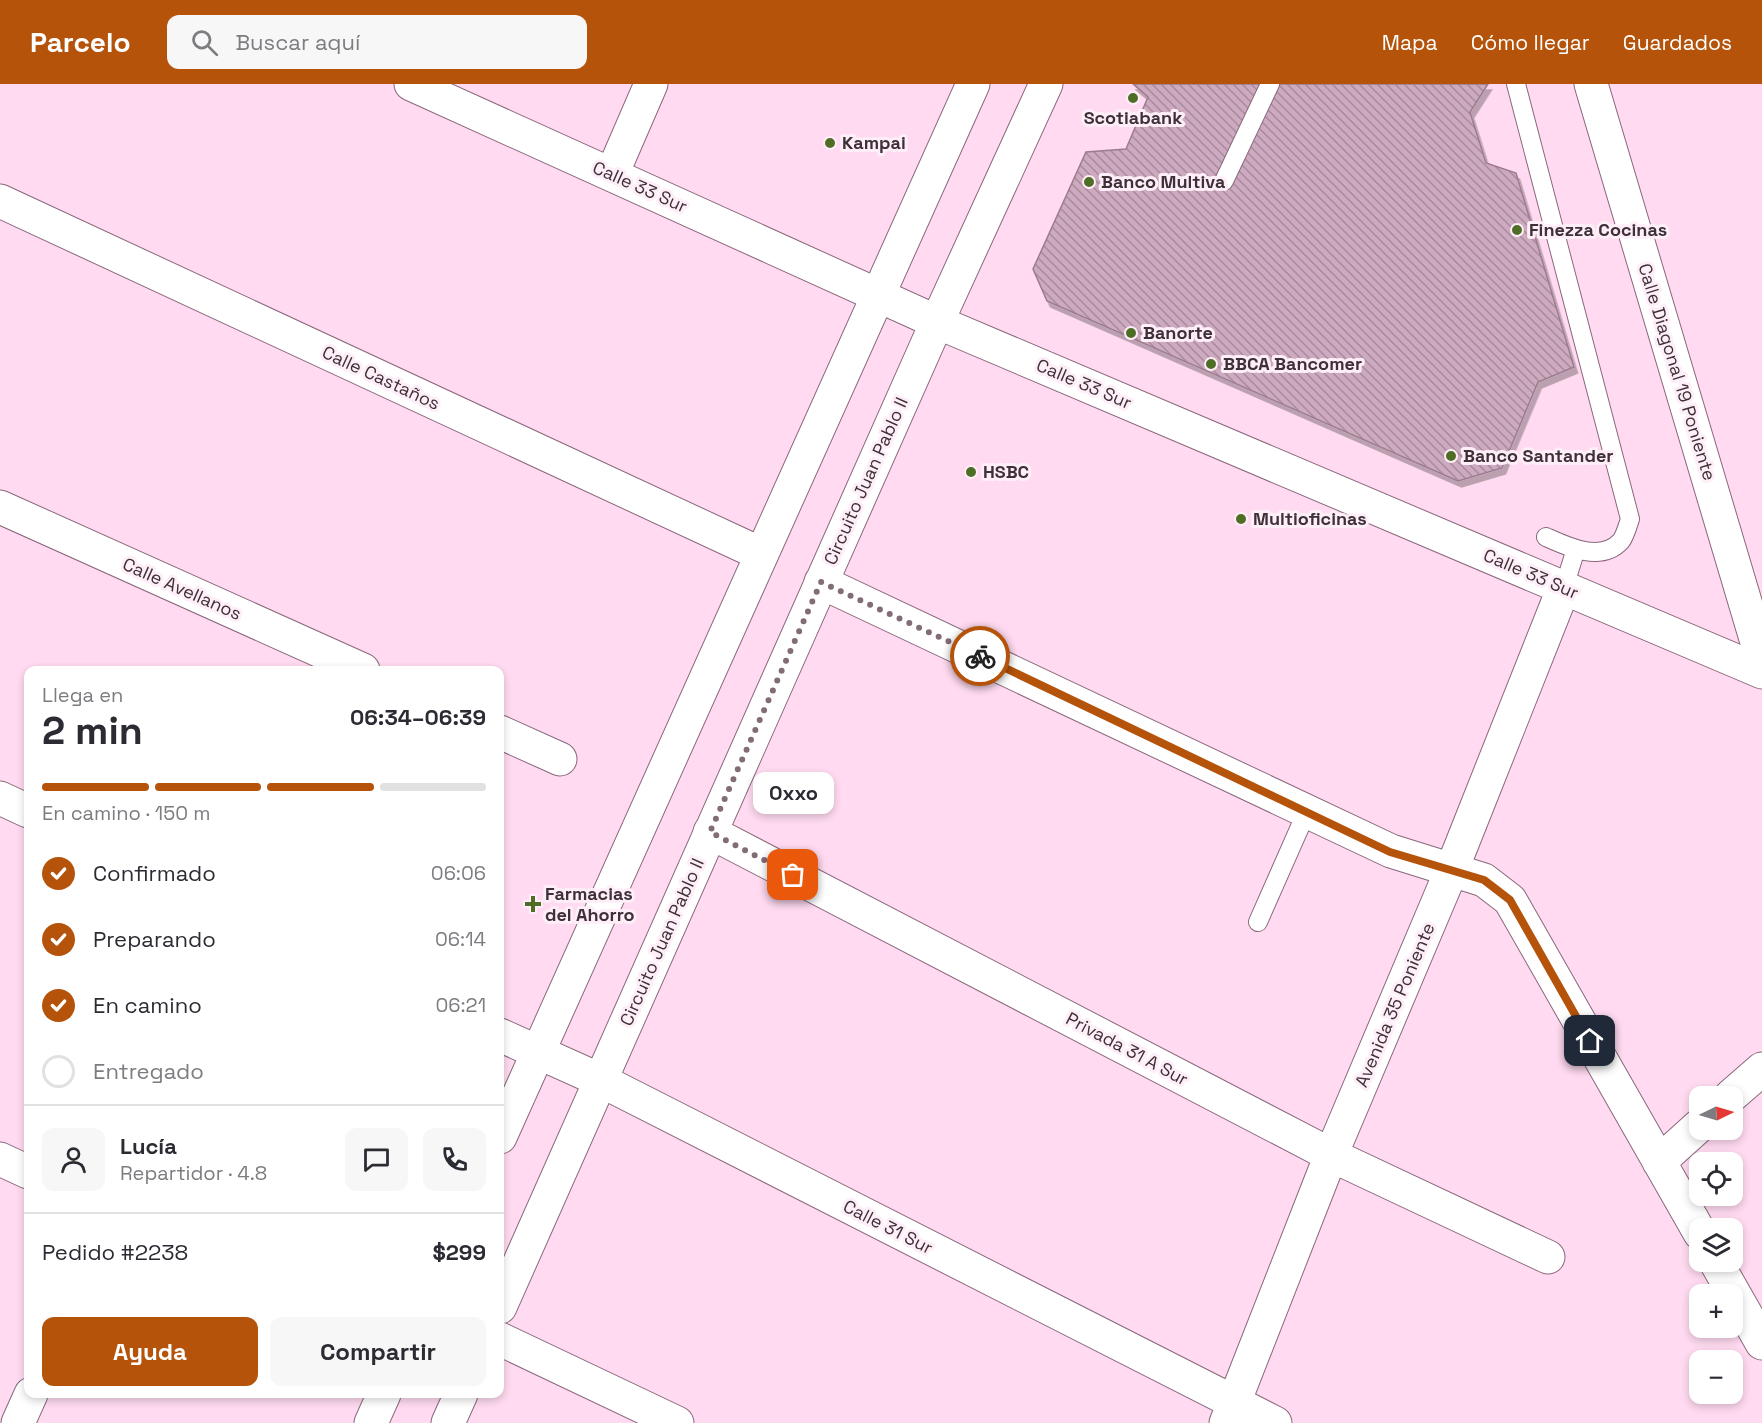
<!DOCTYPE html>
<html lang="es">
<meta charset="utf-8">
<style>
:root{--surface:#fff;--page:#f7f7f7;--text:#2b2b33;--muted:#7c7c81;--line:#e1e1e2;--accent:#b45309}
body{margin:0;font-family:"Space Grotesk",sans-serif;background:var(--page);color:var(--text);height:100vh;display:flex;flex-direction:column;font-size:22px;white-space:nowrap}
*{box-sizing:border-box;margin:0}
p{font-size:20px;color:var(--muted)}
.icon{flex:none;width:33px;height:33px;fill:none;stroke:currentColor;stroke-width:2;stroke-linecap:round;stroke-linejoin:round}
.map{position:relative;flex:1;overflow:hidden}
.drawer{position:absolute;left:24px;top:582px;width:480px;height:732px;display:flex;flex-direction:column;background:var(--surface);border-radius:12px;box-shadow:0 3px 9px #0003}
.drawer>*{flex:none}
.needle{width:39px;rotate:85deg}
.fabs{position:absolute;left:1689px;top:1002px;display:grid;gap:12px}
.fabs a{display:grid;place-items:center;width:54px;height:54px;border-radius:12px;background:var(--surface);box-shadow:0 3px 9px #0003;font-size:30px}
.pin{position:absolute;display:grid;place-items:center;width:51px;height:51px;color:#fff;margin:-26px;border-radius:12px;box-shadow:0 3px 9px #0006}
.courier{position:absolute;display:grid;place-items:center;width:60px;height:60px;margin:-30px;border:4px solid #b45309;border-radius:50%;background:#fff;color:#222;box-shadow:0 2px 8px #0007}
.bubble{position:absolute;height:42px;border-radius:12px;background:var(--surface);box-shadow:0 3px 9px #0003;font-size:20px;font-weight:600;line-height:42px;text-align:center}
.head em{font-style:normal;font-weight:600}
.head div{display:flex;flex-direction:column-reverse}
.head{display:flex;align-items:center;justify-content:space-between;height:102px;padding:0 18px}
h1{font-size:39px;font-weight:600;line-height:45px}
.bar{display:grid;grid-template-columns:repeat(4,1fr);gap:9px 6px;align-content:center;height:72px;padding:0 18px}
.bar i{height:8px;border-radius:4px;background:var(--line)}
.bar .active{background:var(--accent)}
.bar p{grid-column:span 4}
.line{display:flex;align-items:center;gap:15px;padding:0 18px;border-top:2px solid var(--line)}
.line div{flex:1}
.round{display:grid;place-items:center;flex:none;width:63px;height:63px;border-radius:12px;background:var(--page)}
ol{padding:0 18px;list-style:none}
li{display:flex;align-items:center;gap:18px;height:66px}
li p{margin-inline-start:auto}
li .icon{padding:6px;border-radius:50%;background:var(--accent);color:#fff;stroke-width:4}
li:last-child{color:var(--muted)}
li i{width:33px;height:33px;border:3px solid var(--line);border-radius:50%}
.action{display:flex;gap:12px;margin-top:auto;padding:12px 18px}
.action a{flex:1;height:69px;border-radius:12px;background:var(--accent);color:#fff;font-size:24px;font-weight:600;line-height:69px;text-align:center}
.action a+a{background:var(--page);color:var(--text)}
header{display:flex;align-items:center;gap:36px;box-sizing:border-box;height:84px;padding:0 30px;background:var(--accent);color:#fff}
header strong{font-size:28px}
nav{display:flex;gap:33px;margin-inline-start:auto;font-size:21px}
.search{width:420px;height:54px;background:var(--page);display:flex;align-items:center;gap:15px;box-sizing:border-box;padding:0 21px;border-radius:12px;color:var(--muted);font-size:22px}
.map>svg:first-child{display:block}
.building{fill:url(#building-back-hatch);stroke:#9c7b8f;stroke-width:1.5;filter:url(#shadow)}
.lines{fill:none;stroke-linecap:round;stroke-linejoin:round}
.service-casing{stroke:#89687c;stroke-width:20}
.minor-casing{stroke:#89687c;stroke-width:35}
.secondary-casing{stroke:#89687c;stroke-width:35}
.service{stroke:#fff;stroke-width:18}
.minor{stroke:#fff;stroke-width:33}
.secondary{stroke:#fff;stroke-width:33}
.done{stroke:#826c78;stroke-width:6;stroke-dasharray:0 10.8}
.route{stroke:#b45309;stroke-width:8}
.poi-dot{fill:#4e6e25;stroke:#feeef7;stroke-width:2}
.labels{text-anchor:middle;stroke-width:6;stroke-linejoin:round;paint-order:stroke}
.poi-label{font-size:18px;font-weight:bold;fill:#3e3038;stroke:#feeef7;text-anchor:start}
.street-label{font-size:18px;fill:#3e3038;stroke:#feeef7}
</style>
<header>
<strong>Parcelo</strong>
<div class="search"><svg class="icon" aria-label="search" viewBox="0 0 24 24"><circle cx="10" cy="10" r="6"/><path d="M15 15l6 6"/></svg>Buscar aquí</div>
<nav><a>Mapa</a><a>Cómo llegar</a><a>Guardados</a></nav>
</header>
<div class="map">
<svg width="1762" height="1339" viewBox="0 0 1762 1339">
<defs>
<pattern id="building-back-hatch" width="6" height="6" patternUnits="userSpaceOnUse" patternTransform="scale(1.5)"><rect width="6" height="6" fill="#cdaabf"/><path d="M-1 5l2 2M0 0l6 6M5-1l2 2" fill="none" stroke="#a88b9c"/></pattern>
<filter id="shadow"><feDropShadow dx="3.5" dy="6" stdDeviation="0" flood-color="#0004"/></filter>
</defs>
<rect width="100%" height="100%" fill="#ffdaf0"/>
<path class="building" d="M1133,0H1488L1470,28L1486,79L1516,89L1574,283L1538,298L1502,384L1458,397L1047,217L1033,185L1086,68L1126,65L1148,13Z"/>
<g class="lines">
<g class="service-casing">
<path id="service" d="M1516,0L1630,435C1628,441 1625,452 1621,457C1601,479 1568,463 1546,453
M1224,97L1270,0
M1564,503L1576,465
M1258,838L1307,727"/>
</g>
<g class="minor-casing">
<path id="minor" d="M411,0L937,238L1762,588
M612,90L651,0
M0,117L761,470
M0,423L363,586
M821,498L1391,767L1484,796L1510,816L1700,1149
M500,648L560,675
M0,714L28,727
M710,748L1331,1071L1548,1173
M500,951L600,996L1275,1339
M1731,1012L1762,985
M0,1075L28,1088
M1659,1078L1700,1041
M1716,1178L1762,1259
M500,1255L677,1339
M18,1339L31,1310
M1226,1339L1331,1071L1452,785L1564,503"/>
</g>
<g class="secondary-casing">
<path id="secondary" d="M1591,0L1762,575
M500,1053L973,0
M500,1223L937,238L1046,0
M371,1339L384,1310
M448,1339L461,1310"/>
</g>
<use href="#service" class="service"/>
<use href="#minor" class="minor"/>
<use href="#secondary" class="secondary"/>
</g>
<g class="lines">
<path class="done" d="M793,791L710,748L821,498L980,572"/>
<path class="route" d="M980,572L1390,768L1484,796L1510,816L1590,957"/>
</g>
<g class="poi-dot">
<circle cx="1133" cy="14" r="6"/>
<circle cx="830" cy="59" r="6"/>
<circle cx="1089" cy="98" r="6"/>
<circle cx="1517" cy="146" r="6"/>
<circle cx="1131" cy="249" r="6"/>
<circle cx="1211" cy="280" r="6"/>
<circle cx="1451" cy="372" r="6"/>
<circle cx="971" cy="388" r="6"/>
<circle cx="1241" cy="435" r="6"/>
<path d="M530 811h6v6h6v6h-6v6h-6v-6h-6v-6h6z"/>
</g>
<g class="labels">
<g class="poi-label">
<text x="1133" y="40" text-anchor="middle">Scotiabank</text>
<text x="842" y="65">Kampai</text>
<text x="1101" y="104">Banco Multiva</text>
<text x="1529" y="152">Finezza Cocinas</text>
<text x="1143" y="255">Banorte</text>
<text x="1223" y="286">BBCA Bancomer</text>
<text x="1463" y="378">Banco Santander</text>
<text x="983" y="394">HSBC</text>
<text x="1253" y="441">Multioficinas</text>
<text x="545" y="816">Farmacias<tspan x="545" dy="21">del Ahorro</tspan></text>
</g>
<g class="street-label">
<text transform="translate(640 103) rotate(24)" y="6">Calle 33 Sur</text>
<text transform="translate(1677 288) rotate(73)" y="6">Calle Diagonal 19 Poniente</text>
<text transform="translate(381 294) rotate(25)" y="6">Calle Castaños</text>
<text transform="translate(1084 300) rotate(23)" y="6">Calle 33 Sur</text>
<text transform="translate(866 397) rotate(-66)" y="6">Circuito Juan Pablo II</text>
<text transform="translate(1531 490) rotate(23)" y="6">Calle 33 Sur</text>
<text transform="translate(182 505) rotate(24)" y="6">Calle Avellanos</text>
<text transform="translate(662 858) rotate(-66)" y="6">Circuito Juan Pablo II</text>
<text transform="translate(1395 921) rotate(-67)" y="6">Avenida 35 Poniente</text>
<text transform="translate(1127 965) rotate(28)" y="6">Privada 31 A Sur</text>
<text transform="translate(888 1143) rotate(27)" y="6">Calle 31 Sur</text>
</g>
</g>
</svg>
<div class="fabs">
<a><svg class="needle" viewBox="-14 -14 28 28"><path d="M0-13l5 13h-10z" fill="#e53935"/><path d="M0 13l5-13h-10z" fill="#7c7c81"/></svg></a>
<a><svg class="icon" aria-label="locate" viewBox="0 0 24 24"><circle cx="12" cy="12" r="6"/><path d="M12 2v4M12 18v4M2 12h4M18 12h4"/></svg></a>
<a><svg class="icon" aria-label="layers" viewBox="0 0 24 24"><path d="M12 4l9 5-9 5-9-5zM3 14l9 5 9-5"/></svg></a>
<a>+</a>
<a>−</a>
</div>
<div class="pin" style="left:793px;top:791px;background:#ea580c"><svg class="icon" aria-label="bag" viewBox="0 0 24 24"><path d="M5 8h14l-1 12H6zM9 8a3 3 0 0 1 6 0"/></svg></div>
<div class="pin" style="left:1590px;top:957px;background:#1f2937"><svg class="icon" aria-label="home" viewBox="0 0 24 24"><path d="M3 11l9-7 9 7M6 9v11h12V9"/></svg></div>
<div class="courier" style="left:980px;top:572px"><svg class="icon" aria-label="bike" viewBox="0 0 24 24"><circle cx="6" cy="16" r="4"/><circle cx="18" cy="16" r="4"/><path d="M6 16l4-8h5l3 8M10 8l3 8H6M13 5h3"/></svg></div>
<div class="bubble" style="left:753px;top:688px;width:81px">Oxxo</div>
<section class="drawer">
<div class="head"><div><h1>2 min</h1><p>Llega en</p></div><em>06:34–06:39</em></div>
<div class="bar"><i class="active"></i><i class="active"></i><i class="active"></i><i></i><p>En camino · 150 m</p></div>
<ol>
<li><svg class="icon" aria-label="check" viewBox="0 0 24 24"><path d="M5 12l5 5 9-10"/></svg>Confirmado<p>06:06</p></li>
<li><svg class="icon" aria-label="check" viewBox="0 0 24 24"><path d="M5 12l5 5 9-10"/></svg>Preparando<p>06:14</p></li>
<li><svg class="icon" aria-label="check" viewBox="0 0 24 24"><path d="M5 12l5 5 9-10"/></svg>En camino<p>06:21</p></li>
<li><i></i>Entregado</li>
</ol>
<div class="line" style="height:108px"><a class="round"><svg class="icon" aria-label="person" viewBox="0 0 24 24"><circle cx="12" cy="8" r="4"/><path d="M4 21q1-7 8-7t8 7"/></svg></a><div><b>Lucía</b><p>Repartidor · 4.8</p></div><a class="round"><svg class="icon" aria-label="chat" viewBox="0 0 24 24"><path d="M4 5h16v11H9l-5 4z"/></svg></a><a class="round"><svg class="icon" aria-label="phone" viewBox="0 0 24 24"><path d="M5 4h4l2 5-3 2q2 4 5 5l2-3 5 2v4C11 20 4 13 5 4z"/></svg></a></div>
<div class="line" style="height:78px"><div>Pedido #2238</div><b>$299</b></div>
<div class="action"><a>Ayuda</a><a>Compartir</a></div>
</section>
</div>
